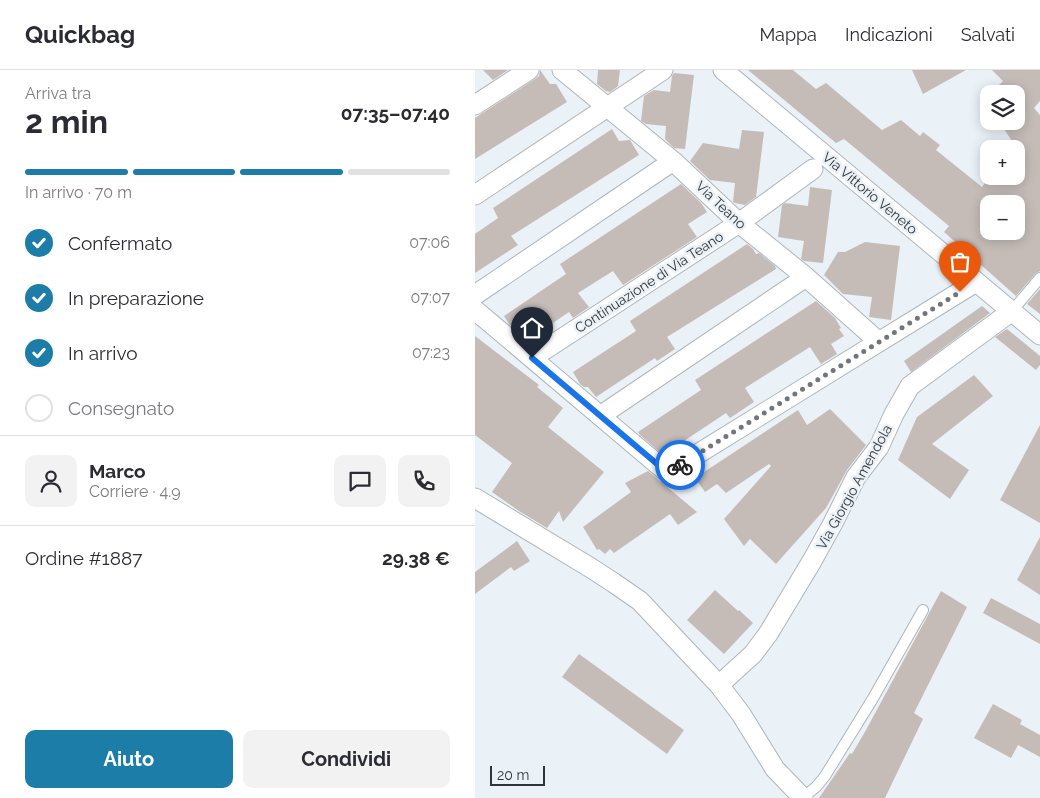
<!DOCTYPE html>
<html lang="it">
<meta charset="utf-8">
<style>
:root{--surface:#fff;--page:#f2f2f3;--text:#2b2b33;--muted:#7c7c81;--line:#e1e1e2;--accent:#1c7da9}
body{margin:0;font-family:Raleway,sans-serif;background:var(--page);color:var(--text);height:100vh;display:flex;flex-direction:column;font-size:19px;white-space:nowrap}
*{box-sizing:border-box;margin:0}
p{font-size:16px;color:var(--muted)}
.icon{flex:none;width:28px;height:28px;fill:none;stroke:currentColor;stroke-width:2;stroke-linecap:round;stroke-linejoin:round}
.map{position:relative;flex:1;overflow:hidden}
.details{display:flex;flex-direction:column;background:var(--surface);width:475px}
.details>*{flex:none}
.controls{position:absolute;left:505px;top:15px;display:grid;gap:10px}
.controls a{display:grid;place-items:center;width:45px;height:45px;border-radius:10px;background:var(--surface);box-shadow:0 2px 12px #0003;font-size:25px}
.scale{position:absolute;left:15px;bottom:12px;width:55px;box-sizing:border-box;padding-left:5px;border:2px solid #313336;border-top:0;font-size:14px;line-height:18px;white-space:nowrap;color:#313336;-webkit-text-stroke:4px #eaf1f7;paint-order:stroke}
.pin{position:absolute;display:grid;place-items:center;width:42px;height:42px;color:#fff;margin:-51px -21px;border-radius:50% 50% 50% 0;rotate:-45deg;box-shadow:0 0 5px #0007}
.pin .icon{rotate:45deg}
.courier{position:absolute;display:grid;place-items:center;width:50px;height:50px;margin:-25px;border:4px solid #1a73e8;border-radius:50%;background:#fff;color:#222;box-shadow:0 1px 6px #0007}
.head em{font-style:normal;font-weight:700}
.head div{display:flex;flex-direction:column-reverse}
.head{display:flex;align-items:center;justify-content:space-between;height:85px;padding:0 25px}
h1{font-size:32px;font-weight:700;line-height:38px}
.bar{display:grid;grid-template-columns:repeat(4,1fr);gap:8px 5px;align-content:center;height:60px;padding:0 25px}
.bar i{height:6px;border-radius:4px;background:var(--line)}
.bar .selected{background:var(--accent)}
.bar p{grid-column:span 4}
.line{display:flex;align-items:center;gap:12px;padding:0 25px;border-top:1px solid var(--line)}
.line div{flex:1}
.round{display:grid;place-items:center;flex:none;width:52px;height:52px;border-radius:10px;background:var(--page)}
ol{padding:0 25px;list-style:none}
li{display:flex;align-items:center;gap:15px;height:55px}
li p{margin-inline-start:auto}
li .icon{padding:5px;border-radius:50%;background:var(--accent);color:#fff;stroke-width:4}
li:last-child{color:var(--muted)}
li i{width:28px;height:28px;border:2px solid var(--line);border-radius:50%}
.primary-button{display:flex;gap:10px;margin-top:auto;padding:10px 25px}
.primary-button a{flex:1;height:58px;border-radius:10px;background:var(--accent);color:#fff;font-size:20px;font-weight:700;line-height:58px;text-align:center}
.primary-button a+a{background:var(--page);color:var(--text)}
header{display:flex;align-items:center;gap:30px;box-sizing:border-box;height:70px;padding:0 25px;background:var(--surface);border-bottom:1px solid var(--line)}
header strong{font-size:24px}
nav{display:flex;gap:28px;margin-inline-start:auto;font-size:18px}
main{display:flex;flex:1;min-height:0}
.map>svg:first-child{display:block}
.building{fill:#c5bcb8;fill-rule:evenodd}
.lines{fill:none;stroke-linecap:round;stroke-linejoin:round}
.service-casing{stroke:#aeb5bb;stroke-width:12}
.minor-casing{stroke:#aeb5bb;stroke-width:21}
.service{stroke:#fff;stroke-width:10}
.minor{stroke:#fff;stroke-width:19}
.done{stroke:#72767a;stroke-width:5;stroke-dasharray:0 9}
.route{stroke:#1a73e8;stroke-width:6}
.labels{text-anchor:middle;stroke-width:5;stroke-linejoin:round;paint-order:stroke}
.street-label{font-size:14px;fill:#313336;stroke:#eaf1f7}
</style>
<header>
<strong>Quickbag</strong>
<nav><a>Mappa</a><a>Indicazioni</a><a>Salvati</a></nav>
</header>
<main>
<section class="details">
<div class="head"><div><h1>2 min</h1><p>Arriva tra</p></div><em>07:35–07:40</em></div>
<div class="bar"><i class="selected"></i><i class="selected"></i><i class="selected"></i><i></i><p>In arrivo · 70 m</p></div>
<ol>
<li><svg class="icon" aria-label="check" viewBox="0 0 24 24"><path d="M5 12l5 5 9-10"/></svg>Confermato<p>07:06</p></li>
<li><svg class="icon" aria-label="check" viewBox="0 0 24 24"><path d="M5 12l5 5 9-10"/></svg>In preparazione<p>07:07</p></li>
<li><svg class="icon" aria-label="check" viewBox="0 0 24 24"><path d="M5 12l5 5 9-10"/></svg>In arrivo<p>07:23</p></li>
<li><i></i>Consegnato</li>
</ol>
<div class="line" style="height:90px"><a class="round"><svg class="icon" aria-label="person" viewBox="0 0 24 24"><circle cx="12" cy="8" r="4"/><path d="M4 21q1-7 8-7t8 7"/></svg></a><div><b>Marco</b><p>Corriere · 4.9</p></div><a class="round"><svg class="icon" aria-label="chat" viewBox="0 0 24 24"><path d="M4 5h16v11H9l-5 4z"/></svg></a><a class="round"><svg class="icon" aria-label="phone" viewBox="0 0 24 24"><path d="M5 4h4l2 5-3 2q2 4 5 5l2-3 5 2v4C11 20 4 13 5 4z"/></svg></a></div>
<div class="line" style="height:65px"><div>Ordine #1887</div><b>29.38 €</b></div>
<div class="primary-button"><a>Aiuto</a><a>Condividi</a></div>
</section>
<div class="map">
<svg width="565" height="728" viewBox="0 0 565 728">
<rect width="100%" height="100%" fill="#eaf1f7"/>
<path class="building" d="M8,0H33L18,10Z
M65,0L75,14H81L92,32L0,89V48L60,9L64,6Z
M123,0H145L143,16L135,22L131,21L122,14Z
M273,0H318L341,19L351,13L407,60L426,50L445,66L448,62L465,75L461,80L507,117L515,106H541V79H537L540,76L524,51H541V24H515L528,11L517,0H565V31L559,38L565,45V201L560,204L541,226L469,162L474,156L369,69L361,73ZM514,134H541V161H514Z
M437,0H491L448,24Z
M199,3L219,5L210,79L199,78L190,69L191,56L171,54L166,51L169,26L179,20L195,22L197,6Z
M137,59L144,71L155,70L164,85L36,166L43,175L0,203V164L23,148L18,138Z
M267,60L289,62L281,127L270,135L260,133L258,132L260,113L235,110L215,91L228,73L264,79Z
M206,114L226,133L232,142L213,154L222,167L148,215L138,201L103,223L114,237L98,248L94,242L53,270L46,264L43,260H41L34,254L29,246L91,204L85,194Z
M335,117L357,120L348,193L329,191L326,189L329,171L303,167L307,135L310,133L333,136Z
M390,172L425,176L416,250L394,247L397,227L368,224L349,205L363,182H370Z
M272,174L278,179L281,184L284,183L300,196L301,199L192,267L200,279L182,291L180,288L121,327L113,317H109L105,314L98,302L161,261L155,251Z
M565,219V244L552,234Z
M341,231L360,248L366,258L364,259L369,266L356,274L362,284L346,294L335,277L270,318L279,332L255,348L251,343L188,385L165,365L163,362L226,320L220,310Z
M507,236L515,243L436,302L429,291Z
M532,259L565,286V295L561,300L520,267Z
M0,266L64,315L62,317L88,338L73,357L129,402L88,452L84,441L72,458L44,441L17,422L37,393L0,365Z
M499,305L518,326L457,374L494,400L475,429L423,390L442,347Z
M355,339L391,375L372,400L351,438L301,494L275,469L269,476L249,449L296,396L294,394L251,423L242,414L230,422L220,408L323,340L332,355Z
M565,355V453L525,430Z
M173,401L222,442L203,455L195,444L139,483L135,479L130,484L124,479L122,480L108,457L156,422L150,413Z
M565,467V525L542,510Z
M42,471L55,491L39,501L36,497L0,524V502Z
M240,520L263,541L264,540L278,553L249,584L212,550Z
M466,521L492,537L439,643L448,649L410,728H344L375,683L377,684L391,660Z
M516,528L565,554V574L508,543Z
M104,584L209,660L192,684L87,607Z
M518,634L547,650L545,654L565,665V687L543,675L536,688L499,668Z"/>
<g class="lines">
<g class="service-casing">
<path id="service" d="M537,241L565,208
M327,728L341,717L350,706L397,630L448,540"/>
</g>
<g class="minor-casing">
<path id="minor" d="M87,0L198,91L264,153L331,207L404,272
M248,0L565,265
M0,35L54,0
M0,125L188,0
M0,225L198,91
M0,240L188,399L194,401L200,398L501,212
M57,288L264,153L338,99
M125,346L331,207
M0,428L116,498L139,513L165,531L244,615L266,644L300,699L328,728
M244,615L278,584L293,564L337,491L358,453L381,407L404,377L419,344L435,316L537,241"/>
</g>
<use href="#service" class="service"/>
<use href="#minor" class="minor"/>
</g>
<g class="lines">
<path class="done" d="M205,395L485,222"/>
<path class="route" d="M57,288L188,399L197,400L205,395"/>
</g>
<g class="labels">
<g class="street-label">
<text transform="translate(395 123) rotate(40)" y="5">Via Vittorio Veneto</text>
<text transform="translate(246 135) rotate(43)" y="5">Via Teano</text>
<text transform="translate(174 212) rotate(-33)" y="5">Continuazione di Via Teano</text>
<text transform="translate(379 417) rotate(-61)" y="5">Via Giorgio Amendola</text>
</g>
</g>
</svg>
<div class="controls">
<a><svg class="icon" aria-label="layers" viewBox="0 0 24 24"><path d="M12 4l9 5-9 5-9-5zM3 14l9 5 9-5"/></svg></a>
<a>+</a>
<a>−</a>
</div>
<div class="scale">20 m</div>
<div class="pin" style="left:485px;top:222px;background:#ea580c"><svg class="icon" aria-label="bag" viewBox="0 0 24 24"><path d="M5 8h14l-1 12H6zM9 8a3 3 0 0 1 6 0"/></svg></div>
<div class="pin" style="left:57px;top:288px;background:#1f2937"><svg class="icon" aria-label="home" viewBox="0 0 24 24"><path d="M3 11l9-7 9 7M6 9v11h12V9"/></svg></div>
<div class="courier" style="left:205px;top:395px"><svg class="icon" aria-label="bike" viewBox="0 0 24 24"><circle cx="6" cy="16" r="4"/><circle cx="18" cy="16" r="4"/><path d="M6 16l4-8h5l3 8M10 8l3 8H6M13 5h3"/></svg></div>
</div>
</main>
